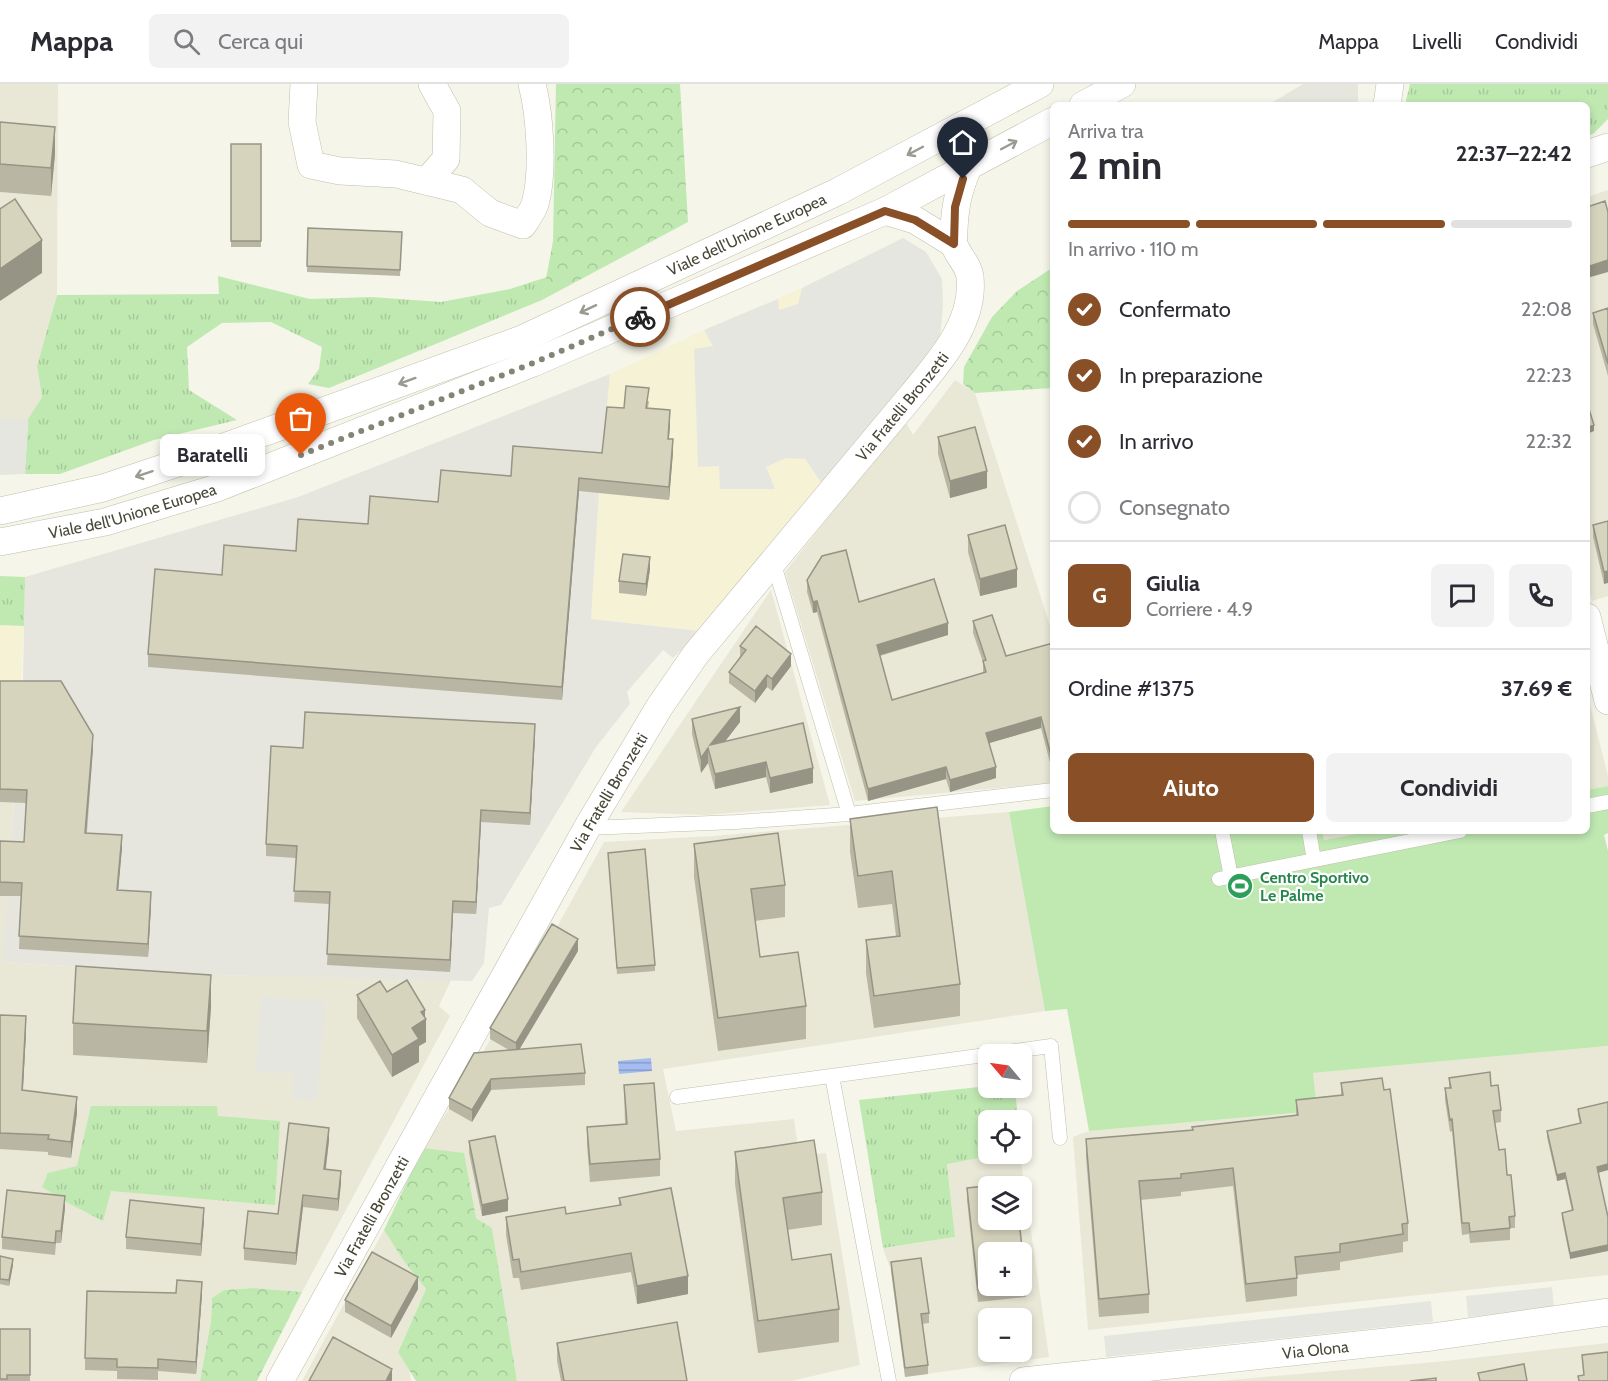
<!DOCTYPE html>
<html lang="it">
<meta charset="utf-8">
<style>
:root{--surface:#fff;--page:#f2f2f3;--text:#2b2b33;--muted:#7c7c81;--line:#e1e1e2;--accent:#894f27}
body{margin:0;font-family:Cabin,sans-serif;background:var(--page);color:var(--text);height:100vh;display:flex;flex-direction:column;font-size:22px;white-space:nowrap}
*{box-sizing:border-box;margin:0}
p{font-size:20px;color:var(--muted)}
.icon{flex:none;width:33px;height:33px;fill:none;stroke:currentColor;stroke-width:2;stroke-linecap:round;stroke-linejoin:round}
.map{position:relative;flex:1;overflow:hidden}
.sheet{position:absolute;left:1050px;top:18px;width:540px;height:732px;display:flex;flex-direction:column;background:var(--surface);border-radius:9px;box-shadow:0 3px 9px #0003}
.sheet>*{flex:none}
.needle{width:39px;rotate:299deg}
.fabs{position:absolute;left:978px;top:960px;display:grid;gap:12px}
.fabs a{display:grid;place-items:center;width:54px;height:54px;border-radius:9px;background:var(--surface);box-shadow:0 3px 9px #0003;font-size:30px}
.pin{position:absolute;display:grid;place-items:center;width:51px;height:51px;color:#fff;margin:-62px -26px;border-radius:50% 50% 50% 0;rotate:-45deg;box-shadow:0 0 6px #0007}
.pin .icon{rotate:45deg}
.courier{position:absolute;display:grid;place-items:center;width:60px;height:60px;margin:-30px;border:4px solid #894f27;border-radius:50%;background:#fff;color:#222;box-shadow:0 2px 8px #0007}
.bubble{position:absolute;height:42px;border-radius:9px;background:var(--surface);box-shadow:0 3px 9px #0003;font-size:20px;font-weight:800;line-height:42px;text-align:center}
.headline em{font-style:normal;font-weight:800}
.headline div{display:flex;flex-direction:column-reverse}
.headline{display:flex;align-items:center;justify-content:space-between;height:102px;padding:0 18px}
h1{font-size:39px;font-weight:800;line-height:45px}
.bar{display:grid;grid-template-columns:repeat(4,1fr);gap:9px 6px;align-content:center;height:72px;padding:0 18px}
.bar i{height:8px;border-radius:4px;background:var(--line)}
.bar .selected{background:var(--accent)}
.bar p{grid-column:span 4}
.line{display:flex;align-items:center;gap:15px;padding:0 18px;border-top:2px solid var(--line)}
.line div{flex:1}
.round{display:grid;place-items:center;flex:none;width:63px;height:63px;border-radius:9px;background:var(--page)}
ol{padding:0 18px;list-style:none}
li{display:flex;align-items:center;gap:18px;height:66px}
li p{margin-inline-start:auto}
li .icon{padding:6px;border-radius:50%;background:var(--accent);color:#fff;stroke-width:4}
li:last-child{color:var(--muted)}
li i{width:33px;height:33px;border:3px solid var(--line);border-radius:50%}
.action{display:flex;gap:12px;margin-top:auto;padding:12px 18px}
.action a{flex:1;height:69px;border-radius:9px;background:var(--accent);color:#fff;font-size:24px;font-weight:800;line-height:69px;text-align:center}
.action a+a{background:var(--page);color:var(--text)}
header{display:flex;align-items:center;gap:36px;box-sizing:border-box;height:84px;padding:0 30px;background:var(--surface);border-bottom:2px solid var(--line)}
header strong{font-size:28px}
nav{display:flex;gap:33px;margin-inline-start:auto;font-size:21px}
.search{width:420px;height:54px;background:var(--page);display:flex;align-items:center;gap:15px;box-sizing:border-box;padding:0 21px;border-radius:9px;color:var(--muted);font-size:22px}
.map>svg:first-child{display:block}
.residential{fill:#e9e8d7;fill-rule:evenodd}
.commercial{fill:#f6f2d5}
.industrial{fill:#e7e6de}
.grass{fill:url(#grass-tufts)}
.forest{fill:url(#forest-crowns)}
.park{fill:#c0e9b2}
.parking{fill:#e6e6e1}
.water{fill:url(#water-rules)}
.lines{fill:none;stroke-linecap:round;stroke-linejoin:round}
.service-casing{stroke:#c0bfab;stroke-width:15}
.minor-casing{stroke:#c0bfab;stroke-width:28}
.service{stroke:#fff;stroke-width:14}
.minor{stroke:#fff;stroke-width:27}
.wall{fill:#b9b6a3}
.shaded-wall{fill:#969485}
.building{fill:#d7d4be;stroke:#969485;stroke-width:1.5}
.oneway{stroke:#9b9a91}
.done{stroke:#858475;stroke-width:6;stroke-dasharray:0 10.8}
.route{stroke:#894f27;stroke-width:8}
.labels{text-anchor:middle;stroke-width:4.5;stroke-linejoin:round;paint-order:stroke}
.street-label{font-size:16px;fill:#494737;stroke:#fff}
.leisure-label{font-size:16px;font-weight:bold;fill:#27864d;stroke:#fff;text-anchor:start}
</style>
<header>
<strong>Mappa</strong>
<div class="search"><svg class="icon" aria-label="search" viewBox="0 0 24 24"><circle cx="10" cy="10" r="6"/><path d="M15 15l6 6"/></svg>Cerca qui</div>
<nav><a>Mappa</a><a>Livelli</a><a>Condividi</a></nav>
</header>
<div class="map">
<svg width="1608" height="1297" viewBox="0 0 1608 1297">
<defs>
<pattern id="grass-tufts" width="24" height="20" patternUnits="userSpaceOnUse" patternTransform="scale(1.5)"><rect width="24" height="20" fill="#c0e9b2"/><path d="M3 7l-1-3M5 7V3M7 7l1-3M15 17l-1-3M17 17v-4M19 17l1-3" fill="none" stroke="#a6c99a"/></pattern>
<pattern id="forest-crowns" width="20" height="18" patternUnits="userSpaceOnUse" patternTransform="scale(1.5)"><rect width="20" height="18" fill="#c0e9b2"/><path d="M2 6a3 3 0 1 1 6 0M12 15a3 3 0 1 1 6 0" fill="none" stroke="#a6c99a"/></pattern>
<pattern id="water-rules" width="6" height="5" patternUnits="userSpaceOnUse" patternTransform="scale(1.5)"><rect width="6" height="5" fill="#a5bcf2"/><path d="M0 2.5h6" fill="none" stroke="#889bc5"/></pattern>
</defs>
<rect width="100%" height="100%" fill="#f5f5e9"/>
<path class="residential" d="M0,0H58L57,211L37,282L42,313L28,335H0Z
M1608,106V512L1592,517L1587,496V113Z
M955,296L975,309L1053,551V699L855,717L785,488L905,337L913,351Z
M771,506L830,721L706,731L621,728Z
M1587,609L1608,692V702L1587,706Z
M0,653L18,654L4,878L216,891L451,896L439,922L450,932L302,1208L253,1204L224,1206L212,1214L211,1237L200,1297H0Z
M1009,728L1045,927L663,985L676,1047L794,1035L799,1071L826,1069L860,1281L791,1297H517L492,1144L476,1134L472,1119L423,1064L449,1025L552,852L604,758L713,752Z
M1322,747H1372L1324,756Z
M1608,962V1191L1088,1246L1073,1053L1089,1047L1317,1027L1312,989Z
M1000,1070H1020L1049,1273L905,1293L891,1187L883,1164L955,1153L947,1079ZM988,1102H1022V1136H988ZM988,1168H1022V1202H988ZM988,1234H1022V1268H988Z
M384,1146L403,1176L426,1205L398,1267L409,1284L411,1297H302Z
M1608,1259V1297H1219L1446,1277Z"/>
<path class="commercial" d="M903,154L926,168L942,195L943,220L940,255L701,547L591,535L599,409L610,290L704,246L802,204Z
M0,541L24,542L18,654L0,653Z"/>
<path class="industrial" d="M1303,0H1358V21H1268Z
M610,290L599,409L591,535L701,547L673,574L663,566L627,608L630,620L596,663L501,821L489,824L484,879L472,897L216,891L3,878L23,593L25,493L298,413Z"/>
<path class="grass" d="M1410,0H1608V35L1593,50L1587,52V21H1405Z
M218,192L310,215L371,213L441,218L510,205L547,193L542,216L329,304L308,300L319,285L322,263L271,238L222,239L187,263L189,306L237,336L154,356L60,390H25L28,335L42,313L37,282L57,211L219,210Z
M0,492L25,493L24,542L0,541Z
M988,1002L1015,1004L1018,1036H988V1070H1000L947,1080L955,1153L883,1164L859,1016Z
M91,1022H217L218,1032L280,1037L275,1121L111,1107L103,1137L68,1119L42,1103L48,1089L77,1082Z"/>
<path class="forest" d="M556,0H680L688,138L542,216L553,157Z
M1053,176V304L975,309L963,300L964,283L992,233L1017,207L1052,184Z
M423,1064L464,1069L476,1134L492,1144L517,1297H416L398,1268L426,1205L403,1176L384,1146Z
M253,1204L302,1208L257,1297H200L211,1237L212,1214L224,1206Z"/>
<path class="park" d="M1608,702V749L1604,751L1608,767V962L1313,989L1317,1027L1089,1047L1067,925L1045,927L1009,728L1053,722V747H1322L1324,756L1372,747H1587V706Z"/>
<path class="parking" d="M903,154L926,168L942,195L943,220L940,255L823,401L805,375L786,374L766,383L775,405H720L719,382L698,383L694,265L713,262L704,246L778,215L779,226L798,220L802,204Z
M0,335H28L25,390L0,391Z
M261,913L325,918L317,1017L293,1015L294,990L256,987Z
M1552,1203L1554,1224L1468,1233L1466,1212Z
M1431,1217L1433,1238L1106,1273L1104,1252Z"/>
<path class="water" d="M651,974L652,987L619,990L618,977Z"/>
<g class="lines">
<g class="service-casing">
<path id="service" d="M773,477L849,730
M1587,722L1608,718
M587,744L736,738L849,730L1053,706
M1222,747L1231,793
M1309,747L1314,776
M1219,795L1460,747
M832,992L889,1297
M677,1013L1051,962L1060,1054"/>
</g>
<g class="minor-casing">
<g id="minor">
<path d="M304,0L302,38L311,81L340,87L396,90L462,106L490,129L523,141C527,134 533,127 535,120C544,89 540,31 532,0"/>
<path d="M1083,21L1122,0"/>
<path d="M1387,21L1390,0"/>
<path d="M1587,70L1608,63"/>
<path d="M427,97L446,75L447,27L432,0"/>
<path d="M885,127L915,136L954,160"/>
<path id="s1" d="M0,427L103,404L202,371L522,255L837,108L1040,0"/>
<path id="s2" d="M0,458L105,438L217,404L533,279L885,127L1053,37"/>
<path d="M1587,533L1608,617"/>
<path id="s3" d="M280,1297L587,744L660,622L696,570L912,311C939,278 975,239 970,193C969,181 957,171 954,160C953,155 954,150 954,146C955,120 959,106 968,83"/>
<path id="s4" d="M1023,1297L1432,1253L1608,1228"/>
</g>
</g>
<use href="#service" class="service"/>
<use href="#minor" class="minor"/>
</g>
<path class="wall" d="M0,38L55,70L51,112L0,108Z
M231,60H261V163H231Z
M308,144L402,148L400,192L307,188Z
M1608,224V292L1593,240V229Z
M649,317L648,324L670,339L669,355L673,368L669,416L579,407L562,616L148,583V570L222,491L296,467L368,440L438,418L511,392L602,369L624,324Z
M938,353L987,404L950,414L938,370Z
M1608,437L1604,500L1593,453V441Z
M968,451L1017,503L980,512L968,468Z
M650,485L646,512L619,509V497Z
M807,496L859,518L948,551L880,572L892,616L983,589V578L973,549V537L1006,572L1053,559V690L1041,644L989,659L996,694L950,708L946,695L868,717L817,528L813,529L807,508Z
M740,562L791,582L772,607L767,603L755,619L729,599V588L740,573Z
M0,597L93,665L87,749L122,764L118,806L151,821L148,873L19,865L21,812H0V757L24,758L26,719L0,718Z
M692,635L740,638L724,658L813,699L770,709L766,693L715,705L708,679L701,689L692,650Z
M535,652L530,741L481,738L476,830L453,829L450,888L327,881L330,820L294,818L296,774L266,772V760L303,664Z
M937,723L960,900V932L874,944L866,889V856L896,852L892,820L858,824L850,768V735Z
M694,760L785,801V833L755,837L760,873L806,922V955L718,967L694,793Z
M608,769L655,881V887L617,890Z
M578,867L519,966L585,989V1001L491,1006L472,1038L449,1025V1014L509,966L490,955V944Z
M387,908L425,933L426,958L419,962V978L392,993L357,934V911Z
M211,923L207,979L73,971V939Z
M0,931L26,948L23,1006L77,1029L71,1074L48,1071V1068L0,1065Z
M1449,994L1491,1002L1501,1026V1038L1495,1039L1499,1066L1507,1091L1515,1132V1144H1510V1156L1470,1159L1469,1150L1462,1151L1452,1047L1450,1048L1445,1016V1004H1449Z
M1341,999L1384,1006L1408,1139V1157L1403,1158V1168L1340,1178V1186L1297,1191V1212L1246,1218L1233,1102L1181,1108V1112L1140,1116L1149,1210V1229L1099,1233L1086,1073V1055L1192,1046L1296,1032V1016L1341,1011Z
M624,1001L660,1075V1092L590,1098L587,1061V1043L625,1040Z
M1608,1018V1086L1598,1089L1570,1175L1562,1135V1129L1572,1127L1565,1095L1557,1097L1547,1053V1047L1580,1040L1578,1031V1025Z
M329,1056L326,1085L341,1099L338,1127L303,1123L296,1181L244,1176V1164L278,1130Z
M469,1057L508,1127L482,1132L469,1069Z
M735,1068L822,1108V1141L787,1146L792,1176L839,1225V1258L758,1269L735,1100Z
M967,1104L1026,1201V1213L978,1218L967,1116Z
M619,1114L688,1210L637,1220L631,1188L521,1206L519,1194H513L506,1151V1133L566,1130L619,1122Z
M65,1124L61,1159H56L55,1171L2,1165V1153Z
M204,1136L201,1172L126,1165V1153Z
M0,1172L13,1181L9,1202L0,1200Z
M891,1178L929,1229V1239L922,1240L928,1281V1290L905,1293L891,1187Z
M418,1205L391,1254L345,1228V1216Z
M202,1210L196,1290L158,1287V1296L117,1295V1287L85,1286V1274Z
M0,1245H30V1297H0Z
M557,1259L687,1297H561L557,1277Z"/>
<path class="shaded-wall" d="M55,43V70L51,112V84Z
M42,156V189L0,217V185Z
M1608,176V188L1587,194V183Z
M670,326V339L668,367V355Z
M1594,341V347L1587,350V344Z
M673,355V368L669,416V403Z
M987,387V404L950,414V397Z
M579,394V407L562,616V603Z
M650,473V485L646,512V500Z
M1017,485V503L980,512V495Z
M1608,487V499L1604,500V488Z
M817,517V528L813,529V518Z
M948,539V551L877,572V561Z
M791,570V582L772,607V595Z
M767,591V603L755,619V607Z
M740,623V638L711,676L710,661Z
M1041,633V644L986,660V649Z
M535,640V652L530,741V729Z
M93,651V665L85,762V749Z
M708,664V679L701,689V674Z
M766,678V693L715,705V690Z
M946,683V695L868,717V705Z
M996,683V694L950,708V696Z
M813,684V699L770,709V694Z
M481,726V738L476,830V818Z
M122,751V764L117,820V806Z
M151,808V821L148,873V860Z
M453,817V829L450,888V876Z
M578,855V867L516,971V959Z
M211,891V923L207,979V947Z
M425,926V936L426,935V958L419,962V978L392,993V971L412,944L421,928Z
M26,932V948L22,1022V1006Z
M491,995V1006L472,1038V1026Z
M77,1013V1029L71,1074V1058Z
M329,1044V1056L324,1097V1085Z
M1608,1080V1086L1597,1089V1083Z
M341,1087V1099L338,1127V1115Z
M1565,1089V1095L1557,1097V1091Z
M303,1111V1123L296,1181V1169Z
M65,1112V1124L61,1159V1147Z
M508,1115V1127L482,1132V1121Z
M204,1124V1136L201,1172V1160Z
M1608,1161V1167L1570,1175V1169Z
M13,1175V1181L9,1202V1196Z
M688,1192V1210L637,1220V1202Z
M418,1193V1205L391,1254V1242Z
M202,1198V1210L196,1290V1278Z
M392,1285V1297H386Z"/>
<path class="building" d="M0,38L55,43L51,84L0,80Z
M231,60H261V157H231Z
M15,115L42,156L0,185V125Z
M1605,117L1608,128V176L1587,183V123Z
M308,144L402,148L400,186L307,182Z
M1608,224V280L1593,229Z
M626,302L649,304L646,324L670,326L668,355H673L669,403L579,394L562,603L148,570L155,485L222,491L224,461L296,467L298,435L368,440L370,412L438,418L441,386L511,392L513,362L602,369L607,323L624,324Z
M1587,319L1594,341L1587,344Z
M975,343L987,387L950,397L938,353Z
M1608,437V487L1604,488L1593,441Z
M1005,441L1017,485L980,495L968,451Z
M846,466L859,518L934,495L948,539L877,561L892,616L986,588L983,577L986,576L973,537L992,531L1006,572L1053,559V679L1041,633L986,649L996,683L950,696L946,683L868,705L817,517L813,518L807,496L822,472Z
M623,470L650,473L646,500L619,497Z
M756,542L791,570L772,595L767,591L755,607L729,588L746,566L740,562Z
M0,597H61L93,651L85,749L122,751L117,806L151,808L148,860L19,852L22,799L0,798V757L24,758L27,706L0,705Z
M740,623L710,661L803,639L813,684L770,694L766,678L715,690L708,664L701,674L692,635Z
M305,628L535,640L530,729L481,726L476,818L453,817L450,876L327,870L330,808L294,807L297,762L266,760L271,662L303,664Z
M937,723L960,900L874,912L866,856L900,852L892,787L858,792L850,735Z
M778,749L785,801L751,805L760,873L798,868L806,922L718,934L694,760Z
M645,765L655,881L617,884L608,769Z
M552,840L578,855L516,959L490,944Z
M76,882L211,891L207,947L73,939Z
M407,896L425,926L421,928L426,935L412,944L419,955L392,971L357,911L380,897L387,908Z
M0,931L26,932L22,1006L77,1013L71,1058L48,1055L49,1051L0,1049Z
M581,960L585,989L491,995L472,1026L449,1014L474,969Z
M1490,988L1491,1002L1498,1001L1501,1026L1493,1027L1499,1066L1505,1065L1507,1091H1511L1515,1132L1509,1133L1510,1144L1470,1148L1469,1139H1462L1452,1035L1450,1036L1445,1004H1451L1449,994Z
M1382,994L1384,1006L1390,1005L1408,1139L1402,1140L1403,1150L1340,1160V1168L1295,1173L1297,1194L1246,1200L1233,1084L1181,1090V1094L1139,1097L1149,1210L1099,1215L1086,1055L1193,1046L1192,1043L1298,1031L1296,1016L1343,1011L1341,999Z
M654,999L660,1075L590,1080L587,1043L627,1040L624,1001Z
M1608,1018V1080L1597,1083L1608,1133V1161L1570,1169L1562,1129L1573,1126L1565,1089L1557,1091L1547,1047L1581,1039L1578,1025Z
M289,1039L329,1044L324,1085L341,1087L338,1115L303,1111L296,1169L244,1164L248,1127L278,1130Z
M495,1052L508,1115L482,1121L469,1057Z
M814,1056L822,1108L783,1114L792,1176L831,1170L839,1225L758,1237L735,1068Z
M1015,1099L1016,1102H988V1136H1019L1026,1201H1022V1168H988V1202H1021L978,1206L967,1104Z
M671,1104L688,1192L637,1202L631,1169L521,1188L519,1175L513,1176L506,1133L565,1123L566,1130L621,1121L619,1114Z
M7,1106L65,1112L61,1147H56L55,1159L2,1153Z
M130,1116L204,1124L201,1160L126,1153Z
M372,1168L418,1193L391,1242L345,1216Z
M0,1172L13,1175L9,1196L0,1195Z
M921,1174L929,1229L921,1230L928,1281L905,1284L891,1178Z
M177,1196L202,1198L196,1278L158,1275V1284L117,1283V1275L85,1274L87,1207L176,1209Z
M677,1238L687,1297H564L557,1259Z
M0,1245H30V1291H7V1295H0Z
M333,1253L392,1285L386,1297H309Z
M1608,1268V1297H1579L1578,1292L1584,1291L1582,1271Z
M1524,1280L1527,1297H1480L1478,1289Z
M1436,1294V1297H1410Z"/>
<defs><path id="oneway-shaft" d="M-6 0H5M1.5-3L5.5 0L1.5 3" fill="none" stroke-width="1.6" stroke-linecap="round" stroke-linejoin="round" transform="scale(1.5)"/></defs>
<g class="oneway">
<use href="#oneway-shaft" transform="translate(1009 61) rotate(-28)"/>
<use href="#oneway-shaft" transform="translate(915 67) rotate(152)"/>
<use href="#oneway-shaft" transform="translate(588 225) rotate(155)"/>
<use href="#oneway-shaft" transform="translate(407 297) rotate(160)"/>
<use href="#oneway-shaft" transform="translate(144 390) rotate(162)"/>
</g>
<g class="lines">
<path class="done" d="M301,371L533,279L640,233"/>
<path class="route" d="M640,233L885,127L915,136L954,160L955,123L963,95"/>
</g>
<defs>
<g id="stadium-disc" transform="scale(1.35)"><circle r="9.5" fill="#2e9e5b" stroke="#fff"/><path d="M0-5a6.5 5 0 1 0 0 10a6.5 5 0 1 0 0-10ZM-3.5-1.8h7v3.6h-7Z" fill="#fff"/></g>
</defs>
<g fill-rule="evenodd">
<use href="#stadium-disc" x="1240" y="802"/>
</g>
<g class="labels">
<g class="street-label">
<text dy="6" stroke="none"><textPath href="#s1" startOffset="798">Viale dell'Unione Europea</textPath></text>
<text dy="6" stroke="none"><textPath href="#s3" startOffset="1160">Via Fratelli Bronzetti</textPath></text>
<text dy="6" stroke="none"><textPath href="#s2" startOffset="136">Viale dell'Unione Europea</textPath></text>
<text dy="6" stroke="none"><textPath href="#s3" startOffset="674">Via Fratelli Bronzetti</textPath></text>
<text dy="6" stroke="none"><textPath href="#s3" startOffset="188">Via Fratelli Bronzetti</textPath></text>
<text dy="6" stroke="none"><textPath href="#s4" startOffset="294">Via Olona</textPath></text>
</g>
<g class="leisure-label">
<text x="1260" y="799">Centro Sportivo<tspan x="1260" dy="18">Le Palme</tspan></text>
</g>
</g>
</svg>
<div class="fabs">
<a><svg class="needle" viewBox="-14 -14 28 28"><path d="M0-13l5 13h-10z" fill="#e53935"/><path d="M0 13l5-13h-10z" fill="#7c7c81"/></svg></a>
<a><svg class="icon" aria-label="locate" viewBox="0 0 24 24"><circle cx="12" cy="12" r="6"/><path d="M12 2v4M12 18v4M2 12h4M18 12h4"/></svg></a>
<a><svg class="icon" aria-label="layers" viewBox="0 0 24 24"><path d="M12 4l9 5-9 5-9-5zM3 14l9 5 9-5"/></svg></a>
<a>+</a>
<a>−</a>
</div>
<div class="pin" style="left:301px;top:371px;background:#ea580c"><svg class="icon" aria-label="bag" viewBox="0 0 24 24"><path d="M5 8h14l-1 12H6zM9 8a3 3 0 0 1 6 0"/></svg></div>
<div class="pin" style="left:963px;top:95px;background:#1f2937"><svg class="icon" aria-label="home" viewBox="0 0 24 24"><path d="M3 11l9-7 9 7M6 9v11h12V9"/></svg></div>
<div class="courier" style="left:640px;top:233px"><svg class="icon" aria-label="bike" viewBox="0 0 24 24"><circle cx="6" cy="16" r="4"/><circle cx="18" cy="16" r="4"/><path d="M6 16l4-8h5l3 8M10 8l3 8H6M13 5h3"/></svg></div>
<div class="bubble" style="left:160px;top:350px;width:105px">Baratelli</div>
<section class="sheet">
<div class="headline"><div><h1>2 min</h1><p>Arriva tra</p></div><em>22:37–22:42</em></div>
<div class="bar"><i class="selected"></i><i class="selected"></i><i class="selected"></i><i></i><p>In arrivo · 110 m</p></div>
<ol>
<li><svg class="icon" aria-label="check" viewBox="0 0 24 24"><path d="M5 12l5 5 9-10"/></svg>Confermato<p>22:08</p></li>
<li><svg class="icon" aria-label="check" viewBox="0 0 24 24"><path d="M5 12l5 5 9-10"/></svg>In preparazione<p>22:23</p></li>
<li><svg class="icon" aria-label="check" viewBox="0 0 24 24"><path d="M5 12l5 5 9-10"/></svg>In arrivo<p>22:32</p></li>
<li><i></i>Consegnato</li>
</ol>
<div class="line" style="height:108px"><b class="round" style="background:var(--accent);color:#fff">G</b><div><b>Giulia</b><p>Corriere · 4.9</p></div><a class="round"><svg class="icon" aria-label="chat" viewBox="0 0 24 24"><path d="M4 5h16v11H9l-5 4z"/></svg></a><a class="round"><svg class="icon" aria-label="phone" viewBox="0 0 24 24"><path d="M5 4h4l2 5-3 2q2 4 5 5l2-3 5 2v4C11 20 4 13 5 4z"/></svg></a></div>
<div class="line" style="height:78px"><div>Ordine #1375</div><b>37.69 €</b></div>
<div class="action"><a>Aiuto</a><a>Condividi</a></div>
</section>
</div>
